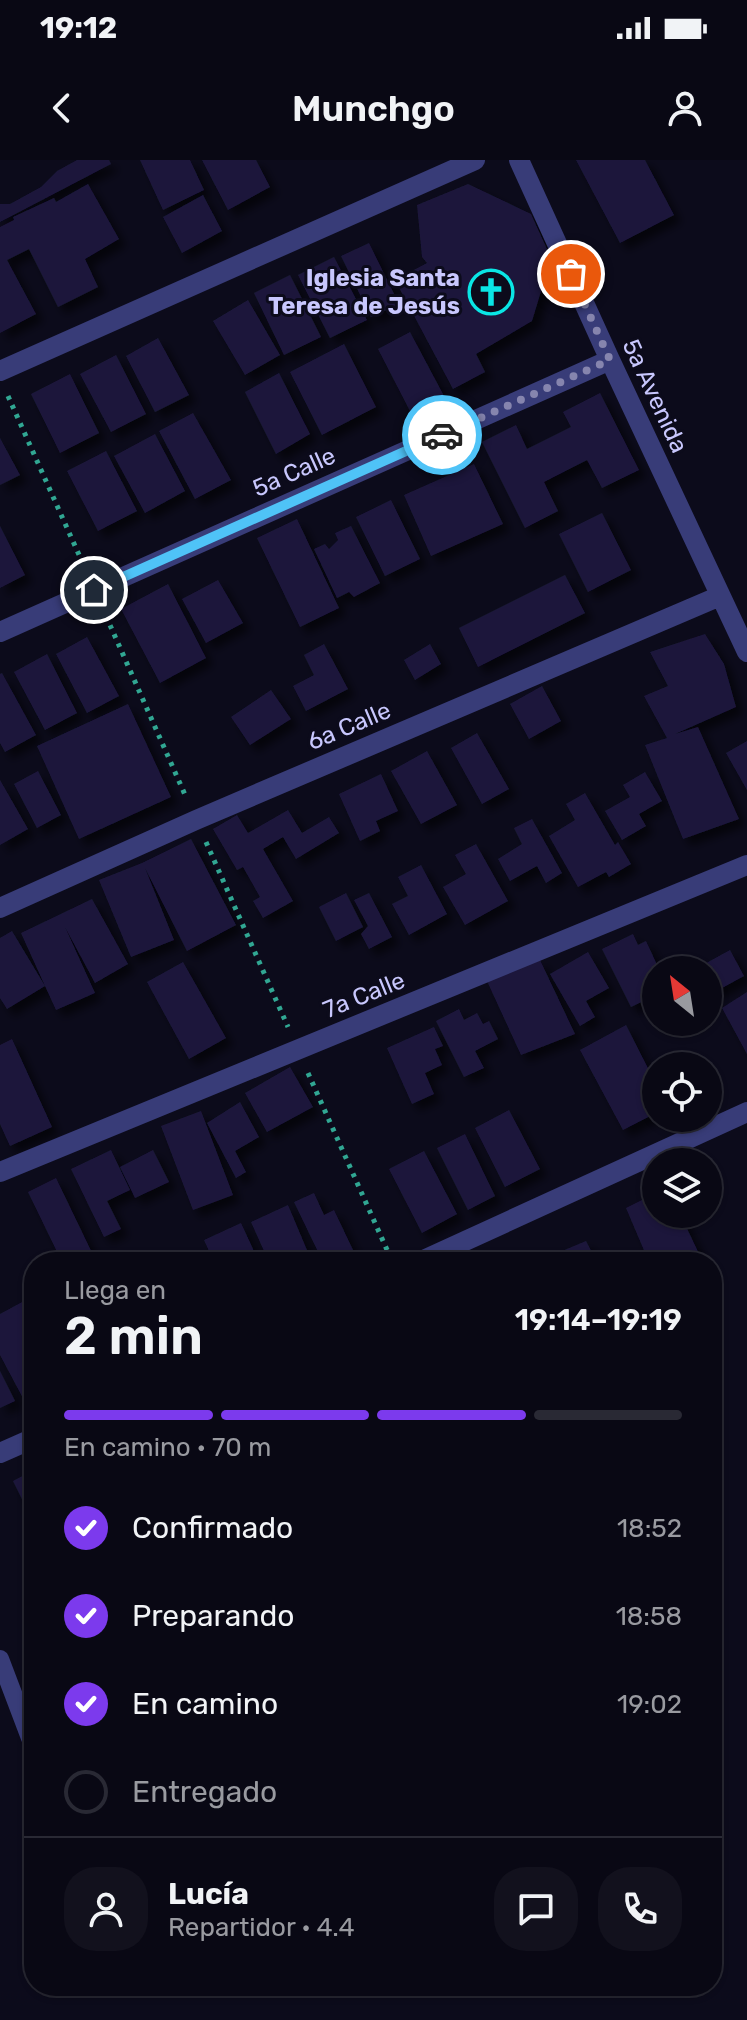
<!DOCTYPE html>
<html lang="es">
<meta charset="utf-8">
<style>
:root{--surface:#090814;--page:#12111d;--text:#f1f3f6;--muted:#999aa0;--line:#292934;--accent:#7c3aed}
body{margin:0;font-family:Rubik,sans-serif;background:var(--page);color:var(--text);height:100vh;display:flex;flex-direction:column;font-size:30px;white-space:nowrap}
*{box-sizing:border-box;margin:0}
p{font-size:26px;color:var(--muted)}
.icon{flex:none;width:44px;height:44px;fill:none;stroke:currentColor;stroke-width:2;stroke-linecap:round;stroke-linejoin:round}
.map{position:relative;flex:1;overflow:hidden}
.sheet{position:absolute;left:24px;top:1092px;width:698px;height:744px;display:flex;flex-direction:column;background:var(--surface);border-radius:32px;box-shadow:0 2px 6px #0004,0 0 0 2px var(--line)}
.sheet>*{flex:none}
.needle{width:52px;rotate:330deg}
.fabs{position:absolute;left:642px;top:796px;display:grid;gap:16px}
.fabs a{display:grid;place-items:center;width:80px;height:80px;border-radius:50%;background:var(--surface);box-shadow:0 2px 6px #0004,0 0 0 2px var(--line);font-size:40px}
.pin{position:absolute;display:grid;place-items:center;width:68px;height:68px;color:#fff;margin:-34px;border:4px solid #fff;border-radius:50%;box-shadow:0 2px 8px #0007}
.courier{position:absolute;display:grid;place-items:center;width:80px;height:80px;margin:-40px;border:6px solid #4fc3f7;border-radius:50%;background:#fff;color:#222;box-shadow:0 2px 10px #0007}
.headline em{font-style:normal;font-weight:600}
.headline div{display:flex;flex-direction:column-reverse}
.headline{display:flex;align-items:center;justify-content:space-between;height:136px;padding:0 40px}
h1{font-size:52px;font-weight:600;line-height:60px}
.bar{display:grid;grid-template-columns:repeat(4,1fr);gap:12px 8px;align-content:center;height:96px;padding:0 40px}
.bar i{height:10px;border-radius:6px;background:var(--line)}
.bar .active{background:var(--accent)}
.bar p{grid-column:span 4}
.line{display:flex;align-items:center;gap:20px;padding:0 40px;border-top:2px solid var(--line)}
.line div{flex:1}
.round{display:grid;place-items:center;flex:none;width:84px;height:84px;border-radius:32px;background:var(--page)}
ol{padding:0 40px;list-style:none}
li{display:flex;align-items:center;gap:24px;height:88px}
li p{margin-inline-start:auto}
li .icon{padding:8px;border-radius:50%;background:var(--accent);color:#fff;stroke-width:4}
li:last-child{color:var(--muted)}
li i{width:44px;height:44px;border:4px solid var(--line);border-radius:50%}
.status{display:flex;justify-content:space-between;align-items:center;height:56px;padding:0 40px;background:var(--surface);direction:ltr}
.status svg{height:22px;fill:currentColor}
header{display:flex;justify-content:space-between;align-items:center;height:104px;padding:0 40px;background:var(--surface);font-size:36px;font-weight:600}
.map>svg:first-child{display:block}
.building{fill:#1c183b;filter:url(#shadow)}
.lines{fill:none;stroke-linecap:round;stroke-linejoin:round}
.path{stroke:#31a793;stroke-width:5;stroke-dasharray:4 6;stroke-linecap:butt}
.lane{stroke:#383c78;stroke-width:18}
.street{stroke:#383c78;stroke-width:20}
.done{stroke:#8685ae;stroke-width:8;stroke-dasharray:0 14.4}
.route{stroke:#4fc3f7;stroke-width:10}
.labels{text-anchor:middle;stroke-width:6;stroke-linejoin:round;paint-order:stroke}
.poi-label{font-size:24px;font-weight:bold;fill:#c8c7fd;stroke:#0c0b1b;text-anchor:end}
.street-label{font-size:24px;fill:#c8c7fd;stroke:#0c0b1b}
</style>
<div class="status"><b>19:12</b><svg viewBox="0 0 49 12"><path d="M0 12V9h3v3zM5 12V6h3v6zM10 12V3h3v9zM15 12V0h3v12zM26 1h20v11H26zM47 4h2v5h-2z"/></svg></div>
<header><svg class="icon" aria-label="back" viewBox="0 0 24 24"><path d="M15 5l-7 7 7 7"/></svg>Munchgo<svg class="icon" aria-label="person" viewBox="0 0 24 24"><circle cx="12" cy="8" r="4"/><path d="M4 21q1-7 8-7t8 7"/></svg></header>
<div class="map">
<svg width="747" height="1860" viewBox="0 0 747 1860">
<defs>
<filter id="shadow"><feDropShadow dx="7" dy="7" stdDeviation="4" flood-color="#0009"/></filter>
</defs>
<rect width="100%" height="100%" fill="#0c0b1b"/>
<path class="building" d="M77,0H109L111,4L0,62V44H10L41,27L57,11Z
M140,0H190L204,30L163,50Z
M202,0H256L270,27L228,50Z
M576,0H645L674,55L620,83Z
M88,24L119,79L85,99L98,127L58,147L29,89L7,100L36,154L0,173V67L14,60L13,57L54,38L56,42Z
M468,24L531,54L551,98L532,161L476,194L485,212L453,229L395,120L427,103L422,97L417,45Z
M203,35L222,71L182,93L163,57Z
M369,83L399,144L371,157L341,96Z
M334,97L367,160L330,178L298,115Z
M290,115L321,177L284,195L254,133Z
M248,140L280,195L245,215L213,161Z
M410,172L444,236L411,253L378,189Z
M158,178L189,235L155,252L126,196Z
M344,184L376,247L322,275L290,212Z
M116,195L146,254L111,272L80,214Z
M279,213L310,274L276,294L245,232Z
M70,214L99,273L60,293L31,234Z
M600,233L639,310L602,328L587,300L544,322L558,351L525,368L482,282L516,265L527,289L571,267L563,252Z
M193,253L231,320L195,339L159,271Z
M155,274L185,331L145,353L114,296Z
M0,278L20,315L0,325Z
M106,291L137,351L98,371L67,311Z
M474,304L503,364L431,396L404,335Z
M391,340L420,399L385,416L356,357Z
M602,353L631,410L588,432L559,374Z
M297,359L339,448L300,467L257,378Z
M0,366L25,415L0,428Z
M351,366L380,423L354,437L349,432L337,438L314,389L325,384L329,389L338,380L335,373Z
M565,415L585,453L478,507L459,468Z
M218,420L243,463L206,483L182,439Z
M168,424L206,498L160,523L121,449Z
M705,474L724,504L736,547L675,574L698,567L739,659L683,679L645,585L667,578L644,536L668,526L650,492Z
M87,477L119,536L87,553L56,494Z
M324,484L348,529L306,551L293,526L314,515L304,495Z
M430,484L441,504L415,520L404,500Z
M47,494L77,553L45,570L14,512Z
M2,513L36,575L5,592L0,583V514Z
M542,526L561,561L529,579L510,544Z
M271,530L291,559L250,585L231,557Z
M128,544L171,637L79,679L37,586Z
M477,573L509,629L482,644L451,588Z
M747,581V630L726,593Z
M427,591L457,645L421,664L391,611Z
M38,611L61,655L37,668L14,624Z
M645,612L662,641L639,654L646,666L622,680L605,651L630,637L623,625Z
M381,614L398,651L376,661L380,671L360,681L339,634Z
M0,620L28,669L0,685Z
M585,633L615,685L618,682L631,704L609,717L606,712L578,727L549,676L575,660L566,644Z
M288,650L302,673L329,657L339,673L296,699L283,677L263,689L293,741L263,758L253,741L260,737L243,707L237,710L213,669L237,655L248,673Z
M532,659L562,713L546,723L537,706L510,721L498,699L522,684L514,668Z
M191,679L236,765L187,791L145,708L174,780L131,797L99,720L142,703Z
M476,684L508,741L465,765L443,727L466,714L455,695Z
M421,705L447,754L409,775L392,744L408,736L398,717Z
M346,733L363,767L336,781L319,747Z
M369,733L392,777L369,789L361,774L368,766L354,740Z
M92,739L128,804L95,823L65,767L95,833L56,850L21,773Z
M12,771L45,826L7,849L0,838V778Z
M633,774L638,785L646,781L659,809L673,802L677,810H656V835L631,847L602,789Z
M730,790L744,816L713,833L708,823V810H701L699,807Z
M588,792L609,828L586,841L595,857L580,866L550,814Z
M540,800L575,874L521,895L487,821Z
M183,802L226,878L189,899L147,822Z
M747,832V894L722,848Z
M459,849L464,860L477,853L483,864L489,861L498,879L475,891L484,908L464,917L436,861Z
M626,865L656,924V953L623,970L580,890Z
M434,867L443,886L435,889L442,905L425,913L434,934L412,944L387,888Z
M12,879L52,967L10,986L0,964V885Z
M290,907L313,947L267,972L245,933Z
M240,942L259,977L235,991L246,1012L236,1018L207,963Z
M509,950L540,1009L505,1027L475,968Z
M201,951L233,1035L193,1050L161,966Z
M465,974L495,1036L468,1050L437,988Z
M111,990L130,1030L107,1041L121,1069L104,1077L71,1009Z
M153,990L169,1022L135,1038L120,1007Z
M424,991L457,1054L422,1073L389,1009Z
M56,1018L95,1099L87,1102H62L28,1032Z
M314,1033L324,1055L334,1050L353,1090L328,1102H323L294,1042Z
M656,1033V1054H680L703,1102H649L626,1048Z
M288,1045L312,1102H269L251,1062Z
M241,1063L259,1102H214L204,1080Z
M586,1081L597,1102H545L543,1099Z
M24,1141L34,1159V1235L24,1240L0,1195V1154Z
M0,1211L15,1241L0,1248Z
M34,1310V1363L13,1321Z"/>
<g class="lines">
<path class="path" d="M8,236L84,406
M106,456L186,637
M206,682L288,867
M308,913L392,1101"/>
<path class="lane" d="M0,1499L30,1578"/>
<path class="street" d="M519,0L610,200L747,492
M0,211L475,0
M0,472L610,200
M0,748L196,660L720,436
M0,1012L747,705
M419,1102L747,952
M0,1293L34,1278"/>
</g>
<g class="lines">
<path class="done" d="M442,275L610,200L571,114"/>
<path class="route" d="M94,430L442,275"/>
</g>
<defs>
<g id="church-ring" transform="scale(2.3)"><circle r="9.5" fill="#0c0b1b" stroke="#0ae6e5" stroke-width="1.5"/><path d="M-1.2-6h2.4v3.5h3.3v2.4h-3.3V6h-2.4V-.1h-3.3v-2.4h3.3Z" fill="#0ae6e5"/></g>
</defs>
<g fill-rule="evenodd">
<use href="#church-ring" x="491" y="132"/>
</g>
<g class="labels">
<g class="poi-label">
<text x="460" y="126">Iglesia Santa<tspan x="460" dy="28">Teresa de Jesús</tspan></text>
</g>
<g class="street-label">
<text transform="translate(655 236) rotate(65)" y="8">5a Avenida</text>
<text transform="translate(294 312) rotate(-24)" y="8">5a Calle</text>
<text transform="translate(349 566) rotate(-23)" y="8">6a Calle</text>
<text transform="translate(364 835) rotate(-22)" y="8">7a Calle</text>
</g>
</g>
</svg>
<div class="fabs">
<a><svg class="needle" viewBox="-14 -14 28 28"><path d="M0-13l5 13h-10z" fill="#e53935"/><path d="M0 13l5-13h-10z" fill="#999aa0"/></svg></a>
<a><svg class="icon" aria-label="locate" viewBox="0 0 24 24"><circle cx="12" cy="12" r="6"/><path d="M12 2v4M12 18v4M2 12h4M18 12h4"/></svg></a>
<a><svg class="icon" aria-label="layers" viewBox="0 0 24 24"><path d="M12 4l9 5-9 5-9-5zM3 14l9 5 9-5"/></svg></a>
</div>
<div class="pin" style="left:571px;top:114px;background:#ea580c"><svg class="icon" aria-label="bag" viewBox="0 0 24 24"><path d="M5 8h14l-1 12H6zM9 8a3 3 0 0 1 6 0"/></svg></div>
<div class="pin" style="left:94px;top:430px;background:#1f2937"><svg class="icon" aria-label="home" viewBox="0 0 24 24"><path d="M3 11l9-7 9 7M6 9v11h12V9"/></svg></div>
<div class="courier" style="left:442px;top:275px"><svg class="icon" aria-label="car" viewBox="0 0 24 24"><path d="M5 17H2v-5l4-1 3-4h7l3 4 3 1v5h-3M9 17h6M6 11h13"/><circle cx="7" cy="17" r="2"/><circle cx="17" cy="17" r="2"/></svg></div>
<section class="sheet">
<div class="headline"><div><h1>2 min</h1><p>Llega en</p></div><em>19:14–19:19</em></div>
<div class="bar"><i class="active"></i><i class="active"></i><i class="active"></i><i></i><p>En camino · 70 m</p></div>
<ol>
<li><svg class="icon" aria-label="check" viewBox="0 0 24 24"><path d="M5 12l5 5 9-10"/></svg>Confirmado<p>18:52</p></li>
<li><svg class="icon" aria-label="check" viewBox="0 0 24 24"><path d="M5 12l5 5 9-10"/></svg>Preparando<p>18:58</p></li>
<li><svg class="icon" aria-label="check" viewBox="0 0 24 24"><path d="M5 12l5 5 9-10"/></svg>En camino<p>19:02</p></li>
<li><i></i>Entregado</li>
</ol>
<div class="line" style="height:144px"><a class="round"><svg class="icon" aria-label="person" viewBox="0 0 24 24"><circle cx="12" cy="8" r="4"/><path d="M4 21q1-7 8-7t8 7"/></svg></a><div><b>Lucía</b><p>Repartidor · 4.4</p></div><a class="round"><svg class="icon" aria-label="chat" viewBox="0 0 24 24"><path d="M4 5h16v11H9l-5 4z"/></svg></a><a class="round"><svg class="icon" aria-label="phone" viewBox="0 0 24 24"><path d="M5 4h4l2 5-3 2q2 4 5 5l2-3 5 2v4C11 20 4 13 5 4z"/></svg></a></div>
</section>
</div>
